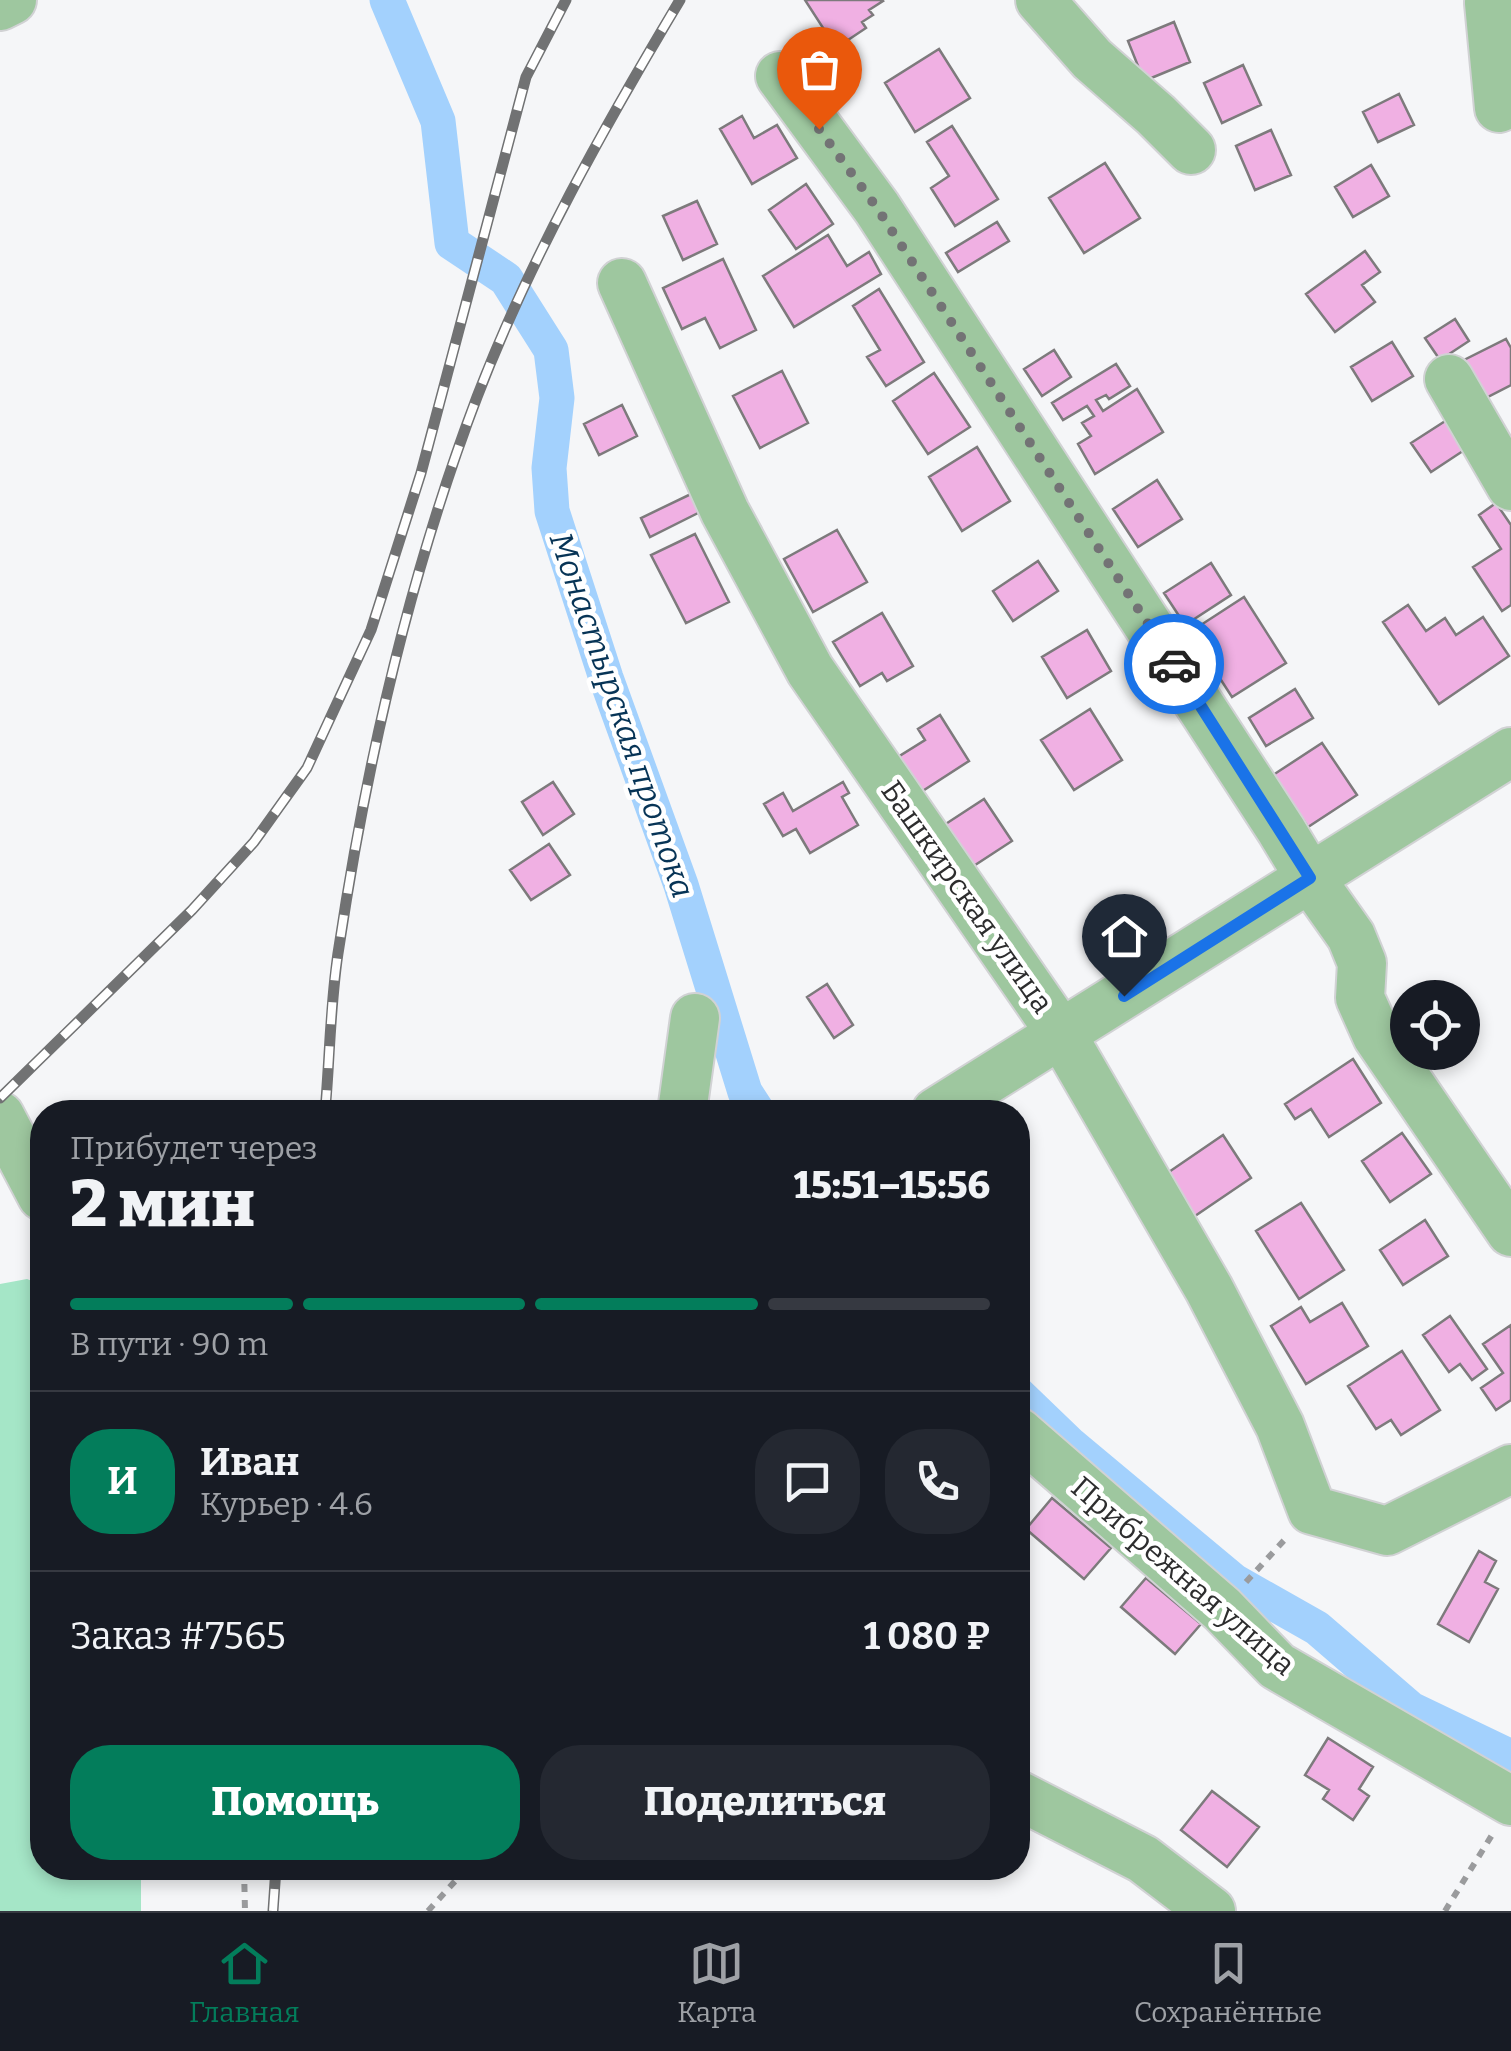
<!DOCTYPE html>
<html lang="ru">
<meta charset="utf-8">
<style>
:root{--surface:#171b24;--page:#242831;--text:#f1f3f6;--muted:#9ea1a6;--line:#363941;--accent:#037d5b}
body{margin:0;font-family:Bitter,serif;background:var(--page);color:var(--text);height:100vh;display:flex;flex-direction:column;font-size:38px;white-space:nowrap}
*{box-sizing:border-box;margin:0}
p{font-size:32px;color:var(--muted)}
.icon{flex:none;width:55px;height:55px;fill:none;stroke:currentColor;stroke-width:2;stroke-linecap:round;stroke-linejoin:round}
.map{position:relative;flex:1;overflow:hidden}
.drawer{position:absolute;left:30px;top:1100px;width:1000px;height:780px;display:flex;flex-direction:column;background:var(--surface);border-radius:40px;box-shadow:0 5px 15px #0003}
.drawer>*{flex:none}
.fabs{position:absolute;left:1390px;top:980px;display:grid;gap:20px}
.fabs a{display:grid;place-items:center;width:90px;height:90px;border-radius:50%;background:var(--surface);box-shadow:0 5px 15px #0003;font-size:50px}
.pin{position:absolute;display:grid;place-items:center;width:85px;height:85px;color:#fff;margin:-102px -42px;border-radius:50% 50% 50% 0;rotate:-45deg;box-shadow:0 0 10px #0007}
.pin .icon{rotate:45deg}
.courier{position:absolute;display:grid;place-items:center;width:100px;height:100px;margin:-50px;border:8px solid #1a73e8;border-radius:50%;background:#fff;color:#222;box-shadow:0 2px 12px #0007}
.overview em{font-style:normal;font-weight:800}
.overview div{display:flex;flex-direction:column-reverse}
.overview{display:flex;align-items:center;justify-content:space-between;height:170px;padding:0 40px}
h1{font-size:65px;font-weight:800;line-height:75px}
.bar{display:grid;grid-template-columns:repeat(4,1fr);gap:15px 10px;align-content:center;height:120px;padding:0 40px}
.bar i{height:12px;border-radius:8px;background:var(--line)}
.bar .selected{background:var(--accent)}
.bar p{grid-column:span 4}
.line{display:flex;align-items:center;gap:25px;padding:0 40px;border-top:2px solid var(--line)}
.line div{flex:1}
.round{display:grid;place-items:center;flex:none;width:105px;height:105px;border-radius:40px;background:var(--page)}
.primary-button{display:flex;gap:20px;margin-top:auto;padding:20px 40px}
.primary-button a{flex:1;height:115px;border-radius:40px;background:var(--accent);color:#fff;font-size:40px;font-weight:800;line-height:115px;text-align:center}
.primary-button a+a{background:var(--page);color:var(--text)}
.menu{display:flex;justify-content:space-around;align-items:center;height:140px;border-top:2px solid var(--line);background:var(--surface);font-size:28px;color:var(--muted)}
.menu a{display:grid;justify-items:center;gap:5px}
.menu .selected{color:var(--accent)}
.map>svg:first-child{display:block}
.green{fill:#a5e6c7}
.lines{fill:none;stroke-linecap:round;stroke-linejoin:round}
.canal{stroke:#a3d1fd;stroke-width:35}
.building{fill:#f0b0e3;stroke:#7d7a7c;stroke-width:2.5}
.minor-casing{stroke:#d1d2d4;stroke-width:52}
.path{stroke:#9a9b9d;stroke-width:6;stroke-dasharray:8 8;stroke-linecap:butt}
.minor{stroke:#9ec79f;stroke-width:48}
.rail-casing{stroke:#717273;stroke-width:11}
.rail{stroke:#fff;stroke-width:8;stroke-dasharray:22;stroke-linecap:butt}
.done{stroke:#737375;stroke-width:10;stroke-dasharray:0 18}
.route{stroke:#1a73e8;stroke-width:12}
.labels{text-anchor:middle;stroke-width:9;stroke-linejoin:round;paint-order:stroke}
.street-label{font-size:30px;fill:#2d2d2e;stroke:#fff}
.water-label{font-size:32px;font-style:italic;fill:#073456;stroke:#fff}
</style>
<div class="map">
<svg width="1511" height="1911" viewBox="0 0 1511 1911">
<rect width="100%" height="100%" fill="#f5f6f8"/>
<path class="green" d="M27,1279L42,1285V1868H141V1911H0V1284Z"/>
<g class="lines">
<path class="canal" d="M387,0L438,121L452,243L506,279L551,350L557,398L549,468L552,511L606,678L681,885L745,1092L758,1112
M1018,1394L1071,1445L1234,1581L1317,1628L1411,1709L1511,1757"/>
</g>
<path class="building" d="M805,0H882L883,1L869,10L873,15L862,22L866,28L836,48Z
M1174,22L1190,62L1144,81L1128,41Z
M939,49L970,98L915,132L885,83Z
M1243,65L1261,105L1222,123L1204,83Z
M1399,94L1414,125L1378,142L1363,112Z
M742,116L754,138L777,125L797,158L752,184L720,129Z
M952,126L998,199L955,226L931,188L949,176L927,142Z
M1271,130L1291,175L1255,190L1236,146Z
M1105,163L1140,218L1084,253L1049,198Z
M1371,165L1389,196L1353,217L1335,187Z
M806,184L833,224L796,249L769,210Z
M697,201L717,244L683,260L663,216Z
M997,222L1009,241L958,272L946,253Z
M828,235L847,266L869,252L881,274L794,327L763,276Z
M1365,251L1380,272L1362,285L1375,302L1335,332L1306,294Z
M723,259L756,330L720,348L705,318L682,329L663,288Z
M879,289L924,362L886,386L867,357L880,350L853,306Z
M1455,319L1469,341L1440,360L1425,338Z
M1506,339L1511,348V385L1476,403L1456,364Z
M1392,342L1413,376L1372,401L1351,367Z
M1054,350L1071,377L1042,396L1024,369Z
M1116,364L1130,386L1109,399L1106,395L1096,400L1103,411L1137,389L1163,432L1095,474L1078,444L1091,436L1082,423L1094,416L1087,406L1063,420L1052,403Z
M782,371L808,423L760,448L733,396Z
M934,373L970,427L928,454L893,401Z
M622,405L637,436L599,455L584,424Z
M1450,418L1469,447L1431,472L1411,443Z
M977,447L1010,501L962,531L929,477Z
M1157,480L1182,519L1138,547L1113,509Z
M691,494L700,512L650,537L641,518Z
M1496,503L1511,525V605L1502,611L1473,567L1501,549L1479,515Z
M837,530L867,582L813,612L784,559Z
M695,534L729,602L686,623L651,555Z
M1038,561L1058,591L1013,621L993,591Z
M1211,563L1231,595L1185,625L1164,593Z
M1244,597L1286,663L1232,697L1190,632Z
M1408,605L1426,631L1445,618L1456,635L1483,617L1509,656L1439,704L1383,622Z
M882,613L913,666L887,681L882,673L860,686L833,642Z
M1087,630L1111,671L1067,698L1042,657Z
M1295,689L1313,718L1266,746L1249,718Z
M1090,709L1122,760L1074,790L1041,740Z
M940,715L969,761L921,792L898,757L925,740L918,729Z
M1322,743L1357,795L1308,827L1273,775Z
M553,782L574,814L543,835L522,802Z
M843,782L849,793L842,797L858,825L810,853L796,829L783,836L764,804L783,793L793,811Z
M984,799L1012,841L969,869L941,827Z
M549,844L570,875L531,900L510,870Z
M827,984L853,1025L834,1038L807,997Z
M1353,1059L1381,1103L1329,1137L1311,1109L1295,1119L1285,1104Z
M1402,1133L1431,1174L1390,1202L1362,1161Z
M1223,1135L1251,1178L1192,1218L1163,1176Z
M1301,1203L1344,1270L1299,1299L1256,1231Z
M1425,1220L1448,1256L1403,1285L1380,1250Z
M1342,1303L1368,1346L1306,1384L1271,1326L1301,1307L1310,1322Z
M1450,1316L1487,1369L1472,1380L1460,1364L1449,1372L1423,1335Z
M1511,1325V1400L1496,1410L1481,1388L1503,1373L1483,1344Z
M1402,1351L1440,1410L1401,1435L1391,1420L1376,1429L1348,1386Z
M1052,1498L1111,1548L1084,1579L1026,1529Z
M1479,1551L1496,1561L1485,1582L1498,1589L1469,1642L1438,1624Z
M1146,1578L1201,1624L1175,1654L1121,1607Z
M1328,1738L1373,1767L1359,1789L1369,1796L1353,1820L1323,1799L1329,1790L1305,1775Z
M1212,1791L1259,1827L1227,1867L1181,1830Z"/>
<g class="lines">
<g class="minor-casing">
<path id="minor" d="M1040,0L1092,59L1156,115L1191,150
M1492,0L1489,3L1499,108
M0,6L12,0
M780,76L877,208L1281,830L1310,878L1351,936L1362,963L1360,998L1377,1036L1511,1232
M622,283L725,512L810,670L1062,1035L1209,1289L1280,1426L1312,1510L1387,1531L1511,1469
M1449,379L1511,486
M682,1112L695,1018
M936,1112L1511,752
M0,1116L42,1196
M1018,1432L1222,1609L1277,1666L1511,1801
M1018,1795L1143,1859L1211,1911"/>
</g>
<path class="path" d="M1246,1582L1288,1536
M244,1868L245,1911
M428,1911L467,1868
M1445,1911L1492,1835"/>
<use href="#minor" class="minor"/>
<g class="rail-casing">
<path id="rail" d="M0,1098L192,910L254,842L307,768L371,630L421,473L526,77L566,0
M325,1112C330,1058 330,1001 339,947C367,760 410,573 477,397C530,259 604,127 680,0
M273,1911L276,1868"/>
</g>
<use href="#rail" class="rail"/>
</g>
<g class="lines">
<path class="done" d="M819,129L877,208L1174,664"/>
<path class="route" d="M1124,996L1310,878L1174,664"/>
</g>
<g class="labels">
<g class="street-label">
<text transform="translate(967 897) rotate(55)" y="10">Башкирская улица</text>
<text transform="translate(1183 1576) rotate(41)" y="10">Прибрежная улица</text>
</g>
<g class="water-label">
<text transform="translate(622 715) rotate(71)" y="11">Монастырская протока</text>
</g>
</g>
</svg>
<div class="fabs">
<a><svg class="icon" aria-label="locate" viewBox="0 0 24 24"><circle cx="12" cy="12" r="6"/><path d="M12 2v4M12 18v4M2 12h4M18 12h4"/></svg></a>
</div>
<div class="pin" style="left:819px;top:129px;background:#ea580c"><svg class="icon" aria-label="bag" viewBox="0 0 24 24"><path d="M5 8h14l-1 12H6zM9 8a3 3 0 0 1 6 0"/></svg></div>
<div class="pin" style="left:1124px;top:996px;background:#1f2937"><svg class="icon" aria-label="home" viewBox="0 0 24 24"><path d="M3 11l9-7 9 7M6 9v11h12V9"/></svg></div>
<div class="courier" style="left:1174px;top:664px"><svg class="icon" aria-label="car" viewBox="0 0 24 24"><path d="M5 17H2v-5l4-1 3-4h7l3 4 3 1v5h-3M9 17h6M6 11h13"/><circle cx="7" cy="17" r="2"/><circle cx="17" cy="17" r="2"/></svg></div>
<section class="drawer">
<div class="overview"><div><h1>2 мин</h1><p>Прибудет через</p></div><em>15:51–15:56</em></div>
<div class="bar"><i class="selected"></i><i class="selected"></i><i class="selected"></i><i></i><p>В пути · 90 m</p></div>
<div class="line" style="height:180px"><b class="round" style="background:var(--accent);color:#fff">И</b><div><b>Иван</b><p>Курьер · 4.6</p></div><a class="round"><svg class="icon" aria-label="chat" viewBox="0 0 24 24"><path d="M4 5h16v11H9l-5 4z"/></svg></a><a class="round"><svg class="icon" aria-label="phone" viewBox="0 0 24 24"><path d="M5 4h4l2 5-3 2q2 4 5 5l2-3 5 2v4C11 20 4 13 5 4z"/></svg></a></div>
<div class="line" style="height:130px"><div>Заказ #7565</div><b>1 080 ₽</b></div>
<div class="primary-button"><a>Помощь</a><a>Поделиться</a></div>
</section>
</div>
<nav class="menu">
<a class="selected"><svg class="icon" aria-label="home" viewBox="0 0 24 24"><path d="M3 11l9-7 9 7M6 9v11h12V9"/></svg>Главная</a>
<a><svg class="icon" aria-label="map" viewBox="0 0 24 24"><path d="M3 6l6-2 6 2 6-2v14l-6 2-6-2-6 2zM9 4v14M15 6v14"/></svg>Карта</a>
<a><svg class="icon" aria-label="saved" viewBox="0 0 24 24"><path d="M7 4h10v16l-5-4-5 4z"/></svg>Сохранённые</a>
</nav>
